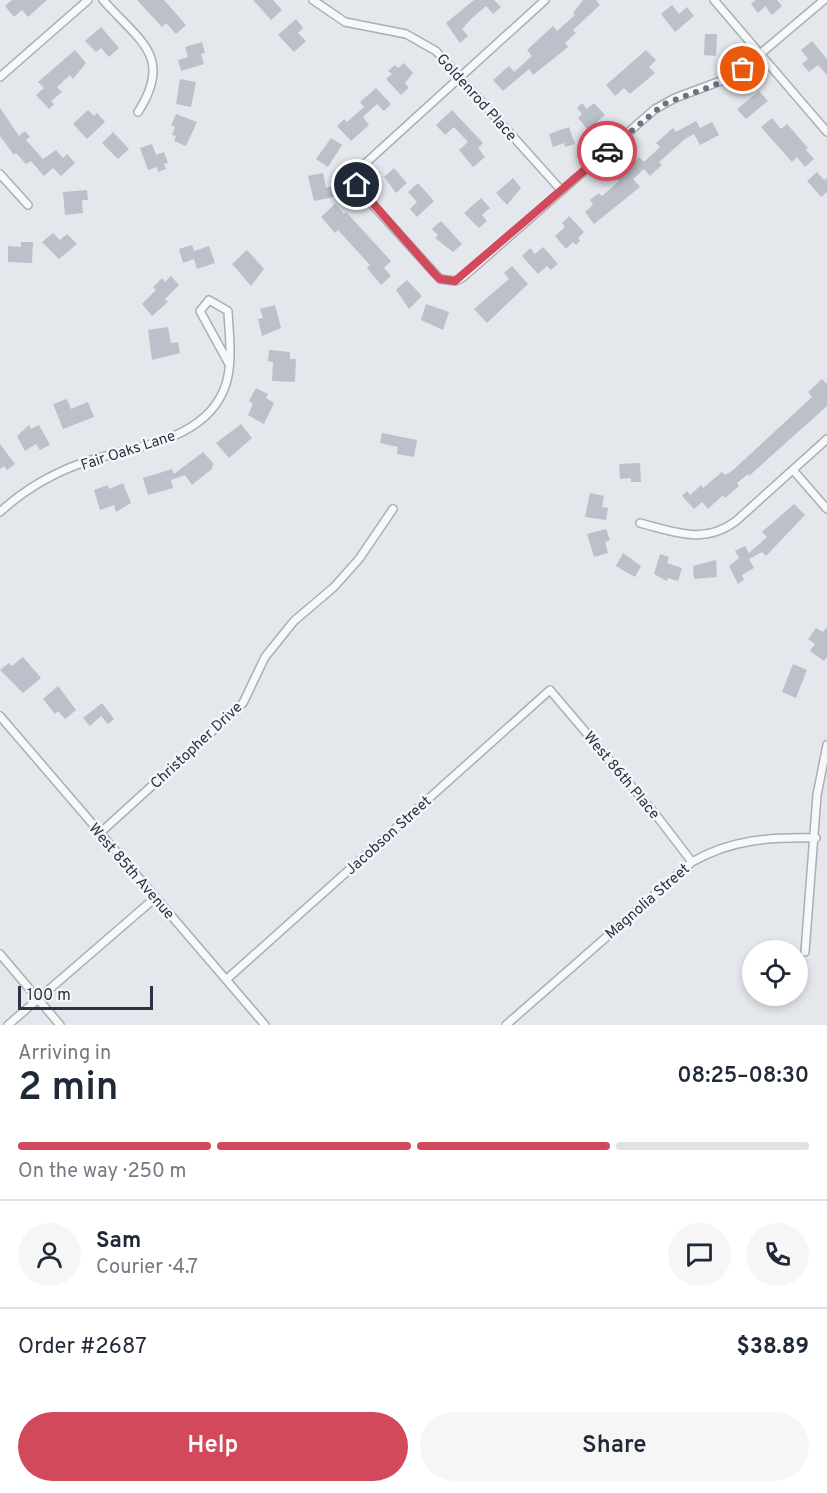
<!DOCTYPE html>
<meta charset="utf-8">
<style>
:root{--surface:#fff;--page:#f6f6f7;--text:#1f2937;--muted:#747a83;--line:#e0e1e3;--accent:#d1495b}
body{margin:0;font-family:Overpass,sans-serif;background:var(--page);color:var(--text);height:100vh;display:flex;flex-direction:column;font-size:22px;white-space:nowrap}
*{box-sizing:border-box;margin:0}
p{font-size:20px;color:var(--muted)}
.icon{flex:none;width:33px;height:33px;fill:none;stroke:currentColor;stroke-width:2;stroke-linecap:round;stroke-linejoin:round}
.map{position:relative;height:1025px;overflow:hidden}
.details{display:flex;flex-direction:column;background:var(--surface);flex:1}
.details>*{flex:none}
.buttons{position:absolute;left:742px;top:940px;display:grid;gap:12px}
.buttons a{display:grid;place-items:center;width:66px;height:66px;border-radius:50%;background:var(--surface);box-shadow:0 3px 9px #0003;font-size:30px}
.scale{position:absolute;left:18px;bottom:15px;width:135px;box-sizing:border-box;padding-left:6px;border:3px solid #2b3445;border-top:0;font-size:16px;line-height:21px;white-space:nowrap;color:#2b3445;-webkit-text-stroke:4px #f4f6f9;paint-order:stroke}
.pin{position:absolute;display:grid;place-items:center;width:51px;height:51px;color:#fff;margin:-26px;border:3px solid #fff;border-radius:50%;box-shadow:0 2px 6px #0007}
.courier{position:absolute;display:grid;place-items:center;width:60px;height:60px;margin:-30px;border:4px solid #d1495b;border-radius:50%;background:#fff;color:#222;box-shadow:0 2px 8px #0007}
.overview em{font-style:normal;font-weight:600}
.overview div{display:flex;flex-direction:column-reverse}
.overview{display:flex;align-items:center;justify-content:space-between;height:102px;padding:0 18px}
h1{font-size:39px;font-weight:600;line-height:45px}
.bar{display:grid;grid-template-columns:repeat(4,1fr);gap:9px 6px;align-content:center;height:72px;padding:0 18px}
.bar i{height:8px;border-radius:4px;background:var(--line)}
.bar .on{background:var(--accent)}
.bar p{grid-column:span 4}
.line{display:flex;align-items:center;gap:15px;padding:0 18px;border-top:2px solid var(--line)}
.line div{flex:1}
.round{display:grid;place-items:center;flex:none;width:63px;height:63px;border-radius:32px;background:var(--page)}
.primary-button{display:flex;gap:12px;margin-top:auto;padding:12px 18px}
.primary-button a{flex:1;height:69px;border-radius:36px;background:var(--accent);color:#fff;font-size:24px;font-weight:600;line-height:69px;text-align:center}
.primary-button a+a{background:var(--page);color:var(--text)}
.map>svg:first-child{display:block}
.building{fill:#bbc0ca}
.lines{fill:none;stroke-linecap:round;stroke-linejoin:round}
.street-casing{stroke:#a9aeb7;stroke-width:10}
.street{stroke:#f7f8fa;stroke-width:7}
.done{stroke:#6c737f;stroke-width:6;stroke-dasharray:0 10.8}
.route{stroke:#d1495b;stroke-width:8}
.labels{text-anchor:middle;stroke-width:5;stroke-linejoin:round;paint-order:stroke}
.street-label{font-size:15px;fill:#2b3445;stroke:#f4f6f9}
</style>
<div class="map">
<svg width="827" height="1025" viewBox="0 0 827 1025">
<rect width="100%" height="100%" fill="#e4e7ec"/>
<path class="building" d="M12,0H47L28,17L22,10L14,17L5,6Z
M137,0H164L186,25L176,34L166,23L162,27Z
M253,0H273L282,10L271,20Z
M474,0H494L501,7L493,14L486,6L471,19L462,29L468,36L460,43L446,23Z
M583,0H596L600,5L573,30L576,33L565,43L568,47L533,75L529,69L503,91L493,80L509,66L514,72L532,56L527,50L553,26L557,31L575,15L573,13Z
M756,0H777L782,6L772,15L765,6L758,13L751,4Z
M672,5L679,14L687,7L694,16L675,32L661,14Z
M296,19L303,28L298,33L306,41L294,52L278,35Z
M101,27L119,48L109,57L101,48L96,52L85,41Z
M705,34H717L716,56L704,55Z
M812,41L827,59V75L818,65L809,72L802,64L808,59L801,50Z
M202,42L205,53L201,54L204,64L181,71L178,60L188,57L185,47Z
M75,50L86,63L73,79L70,75L57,87L62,92L51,101L54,104L49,109L36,95L44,88L38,82Z
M646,50L656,60L649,67L655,73L630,94L624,88L615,96L606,85Z
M404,63L413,73L405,83L409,88L401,95L386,79L392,74L388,71L395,65L398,68Z
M180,79L196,82L191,107L176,104Z
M376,88L391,104L384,111L377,104L363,117L369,125L351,141L337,126L344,119L347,122L364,107L360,102Z
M759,91L768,101L746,119L737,109Z
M582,103L587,109L594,103L605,115L588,130L578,118L582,114L577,108Z
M0,108L19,136L25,131L30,137L26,140L43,159L56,150L63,158L67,154L75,163L61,176L53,168L44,176L31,161L26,164L16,153L14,155L0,136Z
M88,110L94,116L97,113L105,122L87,139L73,124Z
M452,110L483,143L478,148L485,157L473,167L459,150L468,142L454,127L445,135L436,125Z
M176,114L197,122L186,146L174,141L176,136L172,135L175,127L171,125Z
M772,118L781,129L787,124L808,148L806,150L814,159L805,167L797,157L792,162L761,127Z
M696,121L700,128L712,122L719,135L700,145L694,134L685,139L659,162L662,165L650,176L644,169L633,179L640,187L594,224L585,212L593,205L590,200L599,193L602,196L619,181L616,178L639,157L644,162L660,147L656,143L673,128L676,132Z
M569,127L575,144L565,147L564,143L553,147L549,134Z
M113,132L129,149L118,159L102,143Z
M331,138L342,145L328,167L316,159Z
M152,144L156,155L164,152L168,163L164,164L166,169L158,172L157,167L148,170L140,148Z
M394,168L407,183L396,193L384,177Z
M817,172L824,180L827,178V192L821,197L807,181Z
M323,173L326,188L332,186L334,197L314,201L308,176Z
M513,178L521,188L507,205L496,193Z
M418,183L434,201L417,217L410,209L417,202L408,192Z
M87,190L88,200H82L83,213L65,215L63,192Z
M481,198L490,208L482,215L487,221L479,228L464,213Z
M335,204L344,214L346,212L391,261L384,268L391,276L381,285L367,268L370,265L338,230L335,233L321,217Z
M569,216L584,232L578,238L580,241L576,245L573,242L566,249L555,236L565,227L562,223Z
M441,221L462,244L453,252L435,238L438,235L432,229Z
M53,233L60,240L67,234L77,244L59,259L42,242Z
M21,242H33L32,263L8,262V246L21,247Z
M192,245L194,251L209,246L215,263L197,269L194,259L183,263L179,249Z
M543,247L558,264L551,270L547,266L538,274L522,256L530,248L535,254Z
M247,250L264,269L251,286L232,264Z
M512,266L528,284L487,323L474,309L509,279L504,273Z
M171,276L179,285L165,299L168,302L152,316L142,304L156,290L153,287L162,278L165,282Z
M407,280L422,296L409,309L396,290Z
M426,304L449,312L443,330L421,320Z
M275,305L281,328L262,336L258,319L263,318L260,309Z
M168,327L171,343L178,342L180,353L152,360L148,330Z
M269,350L290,352V359H296L295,382L272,381L273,362L268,361Z
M822,379L827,384V406L749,476L748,474L737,483L739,486L725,498L723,495L708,509L702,502L694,509L682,496L687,491L690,495L701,485L703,488L722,472L725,475L732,471L812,397L808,392Z
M256,388L268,394L266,398L274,403L264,424L248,415L253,404L249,401Z
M67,399L71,409L88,402L94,417L63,429L53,404Z
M241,424L252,438L229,458L216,443Z
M29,425L31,429L39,425L50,445L40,450L36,444L25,451L17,436Z
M382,433L417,440L414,457L397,454L398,447L380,443Z
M0,444L15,464L7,470L4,466L0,469Z
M203,452L214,464L212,466L213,468L192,485L185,475L171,480L173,488L148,495L143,478L172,469L174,474Z
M640,463L641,482H631V478L620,479L619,464Z
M123,483L131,503L116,512L114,505L100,510L94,490L108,485L109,489Z
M590,493L604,496L602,507L608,508L606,520L585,517Z
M794,504L805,515L766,556L762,552L749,559L754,568L742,575L744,580L738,584L729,566L739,558L735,551L745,546L749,553L767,537L762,532Z
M606,529L610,540L605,542L608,553L594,557L587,534Z
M623,553L641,566L635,577L616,566Z
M660,554L669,557L667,563L682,568L678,581L668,578L667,581L654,574Z
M716,560L717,577L694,579L693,566Z
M827,627V657L824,661L810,651L815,644L808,639L816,628L823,632Z
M23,657L41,678L23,693L0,670L9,663L12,666Z
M793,664L807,670L796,698L782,692Z
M58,686L76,710L65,719L58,711L55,714L43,699Z
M102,703L114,719L108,724L101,716L90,726L83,718Z"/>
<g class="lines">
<g class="street-casing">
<path id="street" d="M103,0C139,41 174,56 138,112
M313,0L345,22L406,34L436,51L561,190
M545,0L357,171V185L361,192L440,279L455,281L462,278L655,109L675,98L734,76L824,0
M714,0L827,132
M0,77L88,0
M0,174L28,205
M793,470L827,509
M0,512C24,490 51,474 82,463C131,446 207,443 226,384C233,361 229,334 228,311L209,300L200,311L229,364
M640,523C675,532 704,545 736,521L827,439
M0,716L265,1025
M100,833L243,703L265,657L294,621L334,587L359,559L393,509
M805,952L817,795L827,745
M0,954L60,1025
M227,979L550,690L656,815L692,862
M8,1025L155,898
M506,1025L692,862C732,839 771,837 816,838"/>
</g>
<use href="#street" class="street"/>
</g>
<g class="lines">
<path class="done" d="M607,151L664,104L725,81L743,69"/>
<path class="route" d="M357,185L434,273L440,279L455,281L607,151"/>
</g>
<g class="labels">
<g class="street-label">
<text transform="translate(477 97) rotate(48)" y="5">Goldenrod Place</text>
<text transform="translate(128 450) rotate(-18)" y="5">Fair Oaks Lane</text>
<text transform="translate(196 745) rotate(-43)" y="5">Christopher Drive</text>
<text transform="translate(622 775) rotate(50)" y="5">West 86th Place</text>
<text transform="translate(388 835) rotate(-42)" y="5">Jacobson Street</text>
<text transform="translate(132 871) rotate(49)" y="5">West 85th Avenue</text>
<text transform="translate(647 901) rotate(-41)" y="5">Magnolia Street</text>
</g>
</g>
</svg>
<div class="buttons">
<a><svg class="icon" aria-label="locate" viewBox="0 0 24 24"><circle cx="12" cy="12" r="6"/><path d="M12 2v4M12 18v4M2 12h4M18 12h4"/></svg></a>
</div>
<div class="scale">100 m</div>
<div class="pin" style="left:743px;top:69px;background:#ea580c"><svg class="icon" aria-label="bag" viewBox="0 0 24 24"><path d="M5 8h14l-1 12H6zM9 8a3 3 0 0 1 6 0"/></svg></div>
<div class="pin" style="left:357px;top:185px;background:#1f2937"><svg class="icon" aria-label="home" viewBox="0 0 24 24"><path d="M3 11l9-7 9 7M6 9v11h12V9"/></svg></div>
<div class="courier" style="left:607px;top:151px"><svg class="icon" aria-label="car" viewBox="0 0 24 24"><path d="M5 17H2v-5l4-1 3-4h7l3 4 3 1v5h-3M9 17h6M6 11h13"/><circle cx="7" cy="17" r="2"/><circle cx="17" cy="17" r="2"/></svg></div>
</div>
<section class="details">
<div class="overview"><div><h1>2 min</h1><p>Arriving in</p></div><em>08:25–08:30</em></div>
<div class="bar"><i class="on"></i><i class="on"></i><i class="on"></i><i></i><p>On the way · 250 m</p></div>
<div class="line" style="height:108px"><a class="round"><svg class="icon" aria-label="person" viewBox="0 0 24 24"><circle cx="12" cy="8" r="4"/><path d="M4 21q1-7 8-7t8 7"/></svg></a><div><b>Sam</b><p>Courier · 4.7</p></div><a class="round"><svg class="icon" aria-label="chat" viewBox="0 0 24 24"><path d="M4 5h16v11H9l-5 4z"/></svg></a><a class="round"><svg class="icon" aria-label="phone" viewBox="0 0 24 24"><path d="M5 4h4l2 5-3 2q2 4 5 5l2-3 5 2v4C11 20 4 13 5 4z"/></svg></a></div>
<div class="line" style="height:78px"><div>Order #2687</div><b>$38.89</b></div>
<div class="primary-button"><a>Help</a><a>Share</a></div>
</section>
